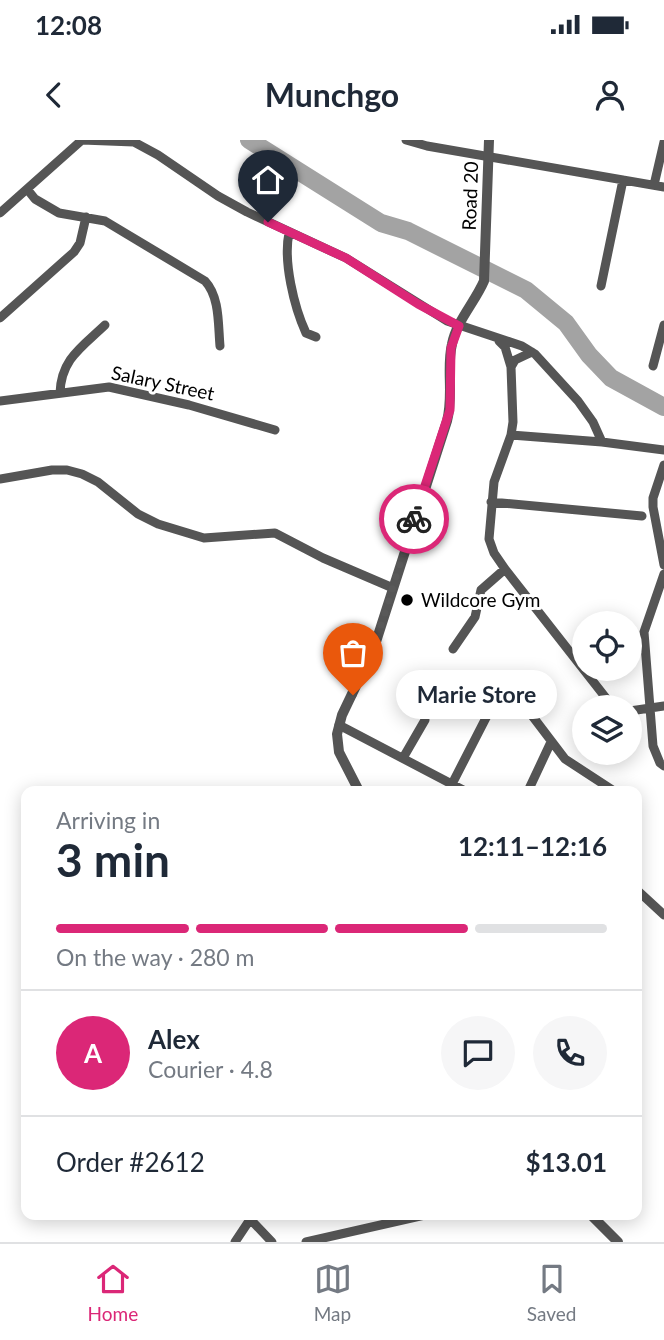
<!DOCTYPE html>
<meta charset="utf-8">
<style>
:root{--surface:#fff;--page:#f6f6f7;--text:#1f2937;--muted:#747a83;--line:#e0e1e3;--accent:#db2777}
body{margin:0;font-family:Lato,sans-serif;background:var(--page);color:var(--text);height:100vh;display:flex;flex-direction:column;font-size:26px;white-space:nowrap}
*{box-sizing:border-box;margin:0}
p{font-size:23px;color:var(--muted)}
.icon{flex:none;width:38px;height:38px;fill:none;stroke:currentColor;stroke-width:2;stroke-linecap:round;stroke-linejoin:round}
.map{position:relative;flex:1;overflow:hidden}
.sheet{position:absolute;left:21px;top:646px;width:621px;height:434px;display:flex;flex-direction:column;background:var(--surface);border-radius:14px;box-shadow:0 4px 18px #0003}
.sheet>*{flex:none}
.fabs{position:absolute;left:572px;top:471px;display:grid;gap:14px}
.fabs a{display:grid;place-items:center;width:70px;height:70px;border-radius:50%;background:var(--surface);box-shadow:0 4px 18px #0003;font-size:35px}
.pin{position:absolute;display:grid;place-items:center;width:60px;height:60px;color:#fff;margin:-72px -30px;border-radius:50% 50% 50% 0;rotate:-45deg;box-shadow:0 0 7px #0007}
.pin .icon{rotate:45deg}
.courier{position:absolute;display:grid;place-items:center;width:70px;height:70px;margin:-35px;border:5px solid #db2777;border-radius:50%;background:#fff;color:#222;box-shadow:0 2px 9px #0007}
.bubble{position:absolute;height:49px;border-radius:24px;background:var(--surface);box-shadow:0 4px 18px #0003;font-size:23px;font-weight:700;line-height:49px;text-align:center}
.overview em{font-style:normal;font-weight:700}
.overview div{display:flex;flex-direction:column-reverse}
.overview{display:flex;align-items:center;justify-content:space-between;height:119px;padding:0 35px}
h1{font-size:46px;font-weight:700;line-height:52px}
.bar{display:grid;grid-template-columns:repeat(4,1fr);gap:10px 7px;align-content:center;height:84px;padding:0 35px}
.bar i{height:9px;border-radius:5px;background:var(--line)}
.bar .current{background:var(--accent)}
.bar p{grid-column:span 4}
.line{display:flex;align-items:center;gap:18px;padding:0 35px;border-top:2px solid var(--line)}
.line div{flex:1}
.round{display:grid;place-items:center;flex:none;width:74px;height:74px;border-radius:37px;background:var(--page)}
.status{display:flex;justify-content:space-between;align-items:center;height:49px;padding:0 35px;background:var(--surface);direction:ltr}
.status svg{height:19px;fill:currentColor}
header{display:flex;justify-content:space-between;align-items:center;height:91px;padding:0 35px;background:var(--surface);font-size:32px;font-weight:700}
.dock{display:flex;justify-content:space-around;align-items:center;height:98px;border-top:2px solid var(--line);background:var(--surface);font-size:19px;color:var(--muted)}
.dock a{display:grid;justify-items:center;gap:4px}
.dock .current{color:var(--accent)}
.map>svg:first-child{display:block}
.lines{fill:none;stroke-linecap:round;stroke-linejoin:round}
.river{stroke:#a3a3a3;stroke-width:18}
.minor{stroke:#555;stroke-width:9}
.tertiary{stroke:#555;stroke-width:10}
.done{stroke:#595959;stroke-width:7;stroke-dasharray:0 12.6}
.route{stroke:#db2777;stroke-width:9}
.poi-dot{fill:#000;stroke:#fff;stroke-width:2.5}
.labels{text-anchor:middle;stroke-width:6;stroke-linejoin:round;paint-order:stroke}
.street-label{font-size:19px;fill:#000;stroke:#fff}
.poi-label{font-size:19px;fill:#000;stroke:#fff;text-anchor:start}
</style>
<div class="status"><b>12:08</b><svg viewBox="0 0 49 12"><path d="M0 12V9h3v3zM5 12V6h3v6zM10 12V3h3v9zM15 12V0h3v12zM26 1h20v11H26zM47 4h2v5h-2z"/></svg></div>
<header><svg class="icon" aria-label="back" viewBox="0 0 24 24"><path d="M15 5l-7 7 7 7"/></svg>Munchgo<svg class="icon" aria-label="person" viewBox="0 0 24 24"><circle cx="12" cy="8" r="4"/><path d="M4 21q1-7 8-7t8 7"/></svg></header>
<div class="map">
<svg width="664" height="1102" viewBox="0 0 664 1102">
<rect width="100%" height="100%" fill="#fff"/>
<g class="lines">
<path class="river" d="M249,0L381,83L408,91L526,150L566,183L589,215L611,238L664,267"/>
<path class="minor" d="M82,0L134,2L158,15L218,56L247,72L346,118L447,181L522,206L535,214L578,261L593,282L602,302
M406,0L427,6L664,47
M654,45L664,2
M27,49L35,59L59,73L105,81L205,141C220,157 218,185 220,206
M0,73L82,0
M289,93C283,121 294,167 306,193L316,197
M601,146L623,40
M0,178L74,112L80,103L86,77
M499,201L505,207L511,227L513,282L511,295L494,342L489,399L494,413L505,429L613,567
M653,226L664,185
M511,227L515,220L532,212
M60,253C61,219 82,207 105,185
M0,261L109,247L189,265L275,290
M511,295L602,302L664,310
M664,325L653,358V367L664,425
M0,339L52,330H67L82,334L98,342L138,374L158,384L204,398L275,393L323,418L393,448
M491,362L642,376
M664,434L644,492L653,606L660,623L664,626
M453,509L475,477L481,450L505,429
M630,571L664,566
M339,585L465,651
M403,618L425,580L422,562L430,544
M452,644L490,570C502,561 516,557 527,569L565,619L614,651
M528,651L551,602
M637,750L664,775
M235,1102L249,1081H252L272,1102
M306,1102L429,1074"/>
<path class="tertiary" d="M359,651L339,612L337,594L342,575L374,508L447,281C454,254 446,229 452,204C456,182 475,162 484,141L489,0
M590,1074L618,1102"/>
</g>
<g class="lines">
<path class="done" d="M353,555L374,508L414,379"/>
<path class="route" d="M268,82L346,118L418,164L459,186L451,208L450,270L414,379"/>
</g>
<circle class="poi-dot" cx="407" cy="460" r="7"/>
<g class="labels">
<g class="street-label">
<text transform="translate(470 56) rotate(-88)" y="7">Road 20</text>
<text transform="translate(163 243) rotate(12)" y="7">Salary Street</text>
</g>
<g class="poi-label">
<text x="421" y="467">Wildcore Gym</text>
</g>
</g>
</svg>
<div class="fabs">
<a><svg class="icon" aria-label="locate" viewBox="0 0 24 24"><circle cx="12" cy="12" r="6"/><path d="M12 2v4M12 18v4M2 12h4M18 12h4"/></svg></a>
<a><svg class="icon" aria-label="layers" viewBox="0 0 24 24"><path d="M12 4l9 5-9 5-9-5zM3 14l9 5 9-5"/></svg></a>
</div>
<div class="pin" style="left:353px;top:555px;background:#ea580c"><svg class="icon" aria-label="bag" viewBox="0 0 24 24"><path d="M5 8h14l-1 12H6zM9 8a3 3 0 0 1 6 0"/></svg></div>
<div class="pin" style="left:268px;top:82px;background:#1f2937"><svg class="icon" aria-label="home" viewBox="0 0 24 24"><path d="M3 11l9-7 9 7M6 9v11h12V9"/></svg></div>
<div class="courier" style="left:414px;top:379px"><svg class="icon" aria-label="bike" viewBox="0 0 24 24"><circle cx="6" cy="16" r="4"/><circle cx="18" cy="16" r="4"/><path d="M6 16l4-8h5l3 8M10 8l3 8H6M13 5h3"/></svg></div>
<div class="bubble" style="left:396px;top:530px;width:161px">Marie Store</div>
<section class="sheet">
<div class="overview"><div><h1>3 min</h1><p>Arriving in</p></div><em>12:11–12:16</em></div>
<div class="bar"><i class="current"></i><i class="current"></i><i class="current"></i><i></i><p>On the way · 280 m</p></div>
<div class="line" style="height:126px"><b class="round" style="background:var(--accent);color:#fff">A</b><div><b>Alex</b><p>Courier · 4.8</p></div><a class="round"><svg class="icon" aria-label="chat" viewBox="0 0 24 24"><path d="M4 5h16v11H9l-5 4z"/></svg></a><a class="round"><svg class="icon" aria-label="phone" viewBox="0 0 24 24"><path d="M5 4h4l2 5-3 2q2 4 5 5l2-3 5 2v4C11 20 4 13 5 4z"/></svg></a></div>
<div class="line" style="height:91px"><div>Order #2612</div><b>$13.01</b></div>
</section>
</div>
<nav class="dock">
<a class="current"><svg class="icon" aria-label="home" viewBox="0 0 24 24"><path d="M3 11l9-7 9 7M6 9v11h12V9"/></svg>Home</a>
<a><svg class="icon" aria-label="map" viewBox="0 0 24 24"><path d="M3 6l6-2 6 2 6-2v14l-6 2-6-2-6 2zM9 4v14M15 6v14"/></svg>Map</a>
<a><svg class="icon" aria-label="saved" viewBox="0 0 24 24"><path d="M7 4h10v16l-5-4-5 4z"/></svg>Saved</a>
</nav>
